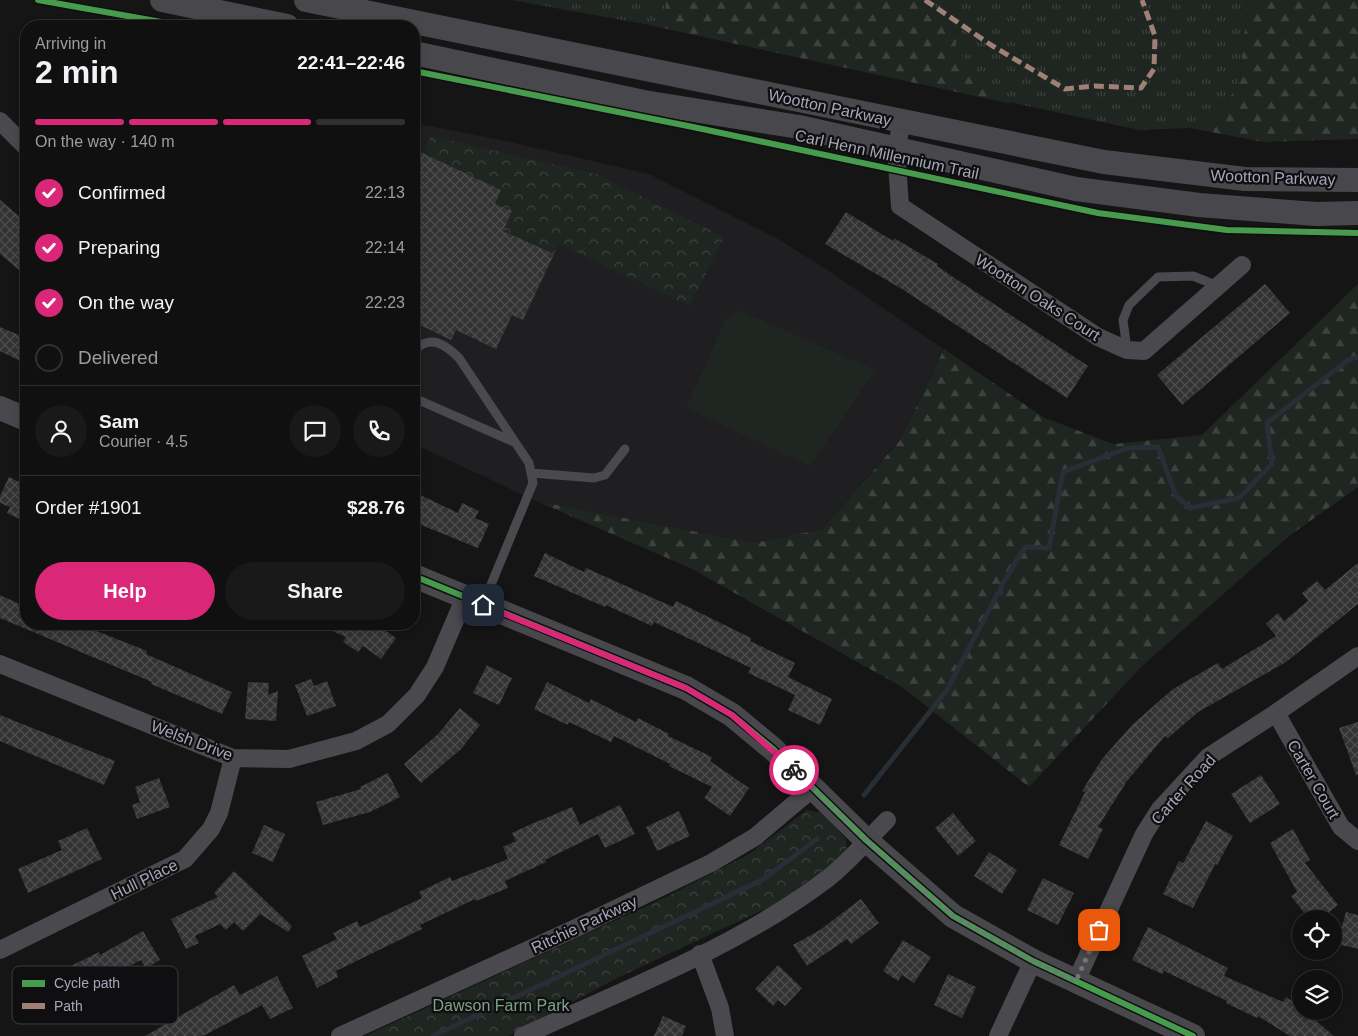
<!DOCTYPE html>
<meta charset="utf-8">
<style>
:root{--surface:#101010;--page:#191919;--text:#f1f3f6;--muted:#9c9d9f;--line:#303030;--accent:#db2777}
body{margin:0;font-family:Helvetica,sans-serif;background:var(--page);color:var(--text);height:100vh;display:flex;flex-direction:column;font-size:19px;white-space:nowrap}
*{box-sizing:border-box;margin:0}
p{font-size:16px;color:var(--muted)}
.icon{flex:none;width:28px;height:28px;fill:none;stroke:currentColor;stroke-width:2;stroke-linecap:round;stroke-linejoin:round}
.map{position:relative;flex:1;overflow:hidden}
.drawer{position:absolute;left:20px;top:20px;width:400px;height:610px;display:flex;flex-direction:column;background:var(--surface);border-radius:20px;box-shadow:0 2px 8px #0003,0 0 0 1px var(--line)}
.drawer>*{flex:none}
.controls{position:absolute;left:1292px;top:910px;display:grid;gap:10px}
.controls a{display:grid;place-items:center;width:50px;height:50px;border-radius:50%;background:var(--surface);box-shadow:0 2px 8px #0003,0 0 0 1px var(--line);font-size:25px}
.pin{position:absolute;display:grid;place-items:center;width:42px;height:42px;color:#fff;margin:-21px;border-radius:10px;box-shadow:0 2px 8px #0006}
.courier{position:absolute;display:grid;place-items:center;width:50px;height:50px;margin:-25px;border:4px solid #db2777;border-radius:50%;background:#fff;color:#222;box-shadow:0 1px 6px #0007}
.summary em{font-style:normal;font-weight:700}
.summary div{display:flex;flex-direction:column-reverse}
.summary{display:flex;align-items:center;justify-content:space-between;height:85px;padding:0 15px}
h1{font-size:32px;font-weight:700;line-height:38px}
.bar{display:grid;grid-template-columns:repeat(4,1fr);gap:8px 5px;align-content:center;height:60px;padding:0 15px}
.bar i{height:6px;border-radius:4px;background:var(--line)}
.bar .current{background:var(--accent)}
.bar p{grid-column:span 4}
.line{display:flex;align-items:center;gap:12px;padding:0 15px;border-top:1px solid var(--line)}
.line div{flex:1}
.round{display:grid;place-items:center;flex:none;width:52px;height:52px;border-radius:26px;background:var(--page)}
ol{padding:0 15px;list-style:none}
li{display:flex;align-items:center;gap:15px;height:55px}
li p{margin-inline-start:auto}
li .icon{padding:5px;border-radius:50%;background:var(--accent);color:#fff;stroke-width:4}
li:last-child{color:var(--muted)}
li i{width:28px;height:28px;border:2px solid var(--line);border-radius:50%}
.cta{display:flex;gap:10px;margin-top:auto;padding:10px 15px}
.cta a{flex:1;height:58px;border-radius:30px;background:var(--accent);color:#fff;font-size:20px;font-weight:700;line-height:58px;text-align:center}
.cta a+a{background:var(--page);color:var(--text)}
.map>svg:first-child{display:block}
.built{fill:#1f1f21}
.grass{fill:url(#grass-tufts)}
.forest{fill:url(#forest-firs)}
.park{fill:url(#park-crowns)}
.pitch{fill:#1f2520}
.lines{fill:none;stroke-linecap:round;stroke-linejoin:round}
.stream{stroke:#282e36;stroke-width:5}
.building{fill:url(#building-cross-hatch)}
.lane{stroke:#49494e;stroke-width:9}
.street{stroke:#49494e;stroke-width:18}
.secondary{stroke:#48484c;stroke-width:24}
.quiet{stroke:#9e8076;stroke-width:5;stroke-dasharray:10 5;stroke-linecap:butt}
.cycleway-casing{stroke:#0f0f11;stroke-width:9}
.cycleway{stroke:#469c4c;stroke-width:6}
.done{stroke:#73747e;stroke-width:5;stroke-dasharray:0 9}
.route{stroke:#db2777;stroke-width:6}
.labels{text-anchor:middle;stroke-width:4.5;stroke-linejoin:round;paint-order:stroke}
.street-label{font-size:16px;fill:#a5a7b6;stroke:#0f0f11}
.park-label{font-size:16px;fill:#7ca285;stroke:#0f0f11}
.key{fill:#0f0f11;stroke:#3c3d43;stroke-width:1}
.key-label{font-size:14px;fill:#a5a7b6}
</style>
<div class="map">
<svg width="1358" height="1036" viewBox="0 0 1358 1036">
<defs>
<pattern id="grass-tufts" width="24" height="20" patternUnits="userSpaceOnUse" patternTransform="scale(1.25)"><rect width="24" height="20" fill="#1f2520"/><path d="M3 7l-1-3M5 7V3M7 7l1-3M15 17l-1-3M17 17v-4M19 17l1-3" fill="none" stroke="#3d423e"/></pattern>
<pattern id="forest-firs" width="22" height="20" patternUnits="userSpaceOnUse" patternTransform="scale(1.25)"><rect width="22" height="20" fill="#1f2520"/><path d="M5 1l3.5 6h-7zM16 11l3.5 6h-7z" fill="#3d423e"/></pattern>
<pattern id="park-crowns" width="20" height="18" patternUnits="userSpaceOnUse" patternTransform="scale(1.25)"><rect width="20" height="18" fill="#1f2520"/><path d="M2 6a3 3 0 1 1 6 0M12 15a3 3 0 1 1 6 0" fill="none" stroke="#3d423e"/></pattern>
<pattern id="building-cross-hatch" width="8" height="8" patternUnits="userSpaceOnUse" patternTransform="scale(1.25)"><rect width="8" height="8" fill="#333334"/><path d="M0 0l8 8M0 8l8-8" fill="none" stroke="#4e4e4f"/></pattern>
</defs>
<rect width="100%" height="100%" fill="#151515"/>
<path class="built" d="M414,123L501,140L649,174L778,239L821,266L944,349L900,439L822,529L755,543L536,501L414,444Z"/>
<path class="grass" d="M511,0H1248L1239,84L1217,116L1190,128L1139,130L672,29Z"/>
<path class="forest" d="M666,0H925L960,24L955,49L1012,104L653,26L666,9Z
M1248,0H1358V139L1263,142L1190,128L1217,116L1239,84Z
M1358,284V487L1289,536L1141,667L1029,787L902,687L690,568L536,501L755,543L822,529L900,440L944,349L1043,417L1113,444L1202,435Z"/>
<path class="park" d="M431,136L596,174L724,237L690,306L559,244L554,254L503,231L512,212L495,204L501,190L423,153Z
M807,810L823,813L846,839L847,847L842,857L776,904L617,978L509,1036H365L662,899L749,854Z"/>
<path class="pitch" d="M739,310L875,370L810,466L686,408L726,319Z"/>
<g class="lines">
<path class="stream" d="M864,795L947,690L998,593H1001V586L1025,547L1049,548L1063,472L1128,448L1158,447L1176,496L1190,508L1239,498L1272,464L1267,423L1348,360L1358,357
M433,1036L762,880L817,839"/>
</g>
<path class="building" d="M414,149L501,190L495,204L512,211L503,231L554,254L523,320L512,315L496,349L456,330L451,340L414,322Z
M0,200L26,222V276L0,254Z
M846,212L893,241L894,238L938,264L937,266L953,277L1088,366L1067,398L902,289L825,244Z
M1265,284L1290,313L1182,405L1157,375Z
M0,327L26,338V364L0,351Z
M9,477L26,485V522L7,513L10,507L0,503V496Z
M414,492L458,513L462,503L479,511L475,518L489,524L478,548L414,522Z
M545,553L584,572L586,568L673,607L676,601L751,638L750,641L795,663L788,677L832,699L820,725L788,710L795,695L748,673L751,668L654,622L652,626L606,605L605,607L534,576Z
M1358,563V604L1286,662L1198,712L1168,738L1165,736L1127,781L1098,827L1103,829L1088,859L1059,845L1085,792L1082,791L1102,759L1133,724L1173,689L1218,663L1222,669L1276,636L1266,624L1278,613L1284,621L1308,601L1302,593L1317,581L1325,590Z
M0,595L26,607V624H96L94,630L147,651L146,654L232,692L222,714L151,684L152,682L0,618Z
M316,624H376L396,638L381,659L363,646L358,652L343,642L346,637Z
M487,665L512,678L499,705L473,693Z
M311,679L314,686L327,681L336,706L307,716L295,685Z
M248,682L269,683L268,695L278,691L276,721L245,719Z
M547,682L589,703L591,699L636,722L638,718L669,734L668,736L712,757L710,761L749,788L730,816L704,798L712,787L669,766L670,764L614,736L611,742L569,722L568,725L534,709Z
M460,708L480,725L461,749L421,783L404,764L438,734Z
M0,715L115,761L104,785L0,741Z
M1358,722V775H1356L1339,728Z
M388,773L400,797L370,812L323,825L316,802L361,789L360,787Z
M1261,775L1280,804L1250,823L1231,794Z
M159,778L170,807L137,819L132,805L140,802L135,787Z
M620,805L635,834L605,848L598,834L545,860L546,862L505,881L508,888L476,901L475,899L420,925L422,929L336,971L338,977L317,988L302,956L337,939L333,933L357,921L360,927L422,898L419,892L450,877L452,881L508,859L503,847L516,841L512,833L529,825L572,807L580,825Z
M679,811L690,836L657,851L646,827Z
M953,813L976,841L958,856L935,828Z
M1206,821L1233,836L1217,865L1215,864L1193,908L1163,894L1179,861L1183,863Z
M264,825L285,834L273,862L252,853Z
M87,828L102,859L28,893L18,869L62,850L58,841Z
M1293,829L1310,860L1305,863L1338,905L1320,919H1309L1291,896L1297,892L1270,843Z
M989,852L1017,870L1002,894L974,876Z
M234,871L292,926L288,932L260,914L243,931L234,922L226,930L220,924L195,936L199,943L186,949L171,919L218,897L214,893Z
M1043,878L1074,893L1058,925L1027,910Z
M861,899L879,923L851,944L847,939L807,966L793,945L820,930Z
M1346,912L1358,915V949L1337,944Z
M1148,927L1228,968L1224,976L1283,1002L1286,997L1301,1007V1011H1308L1316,1016L1314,1019L1334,1036H1290L1258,1016L1257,1018L1226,1003L1227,1001L1164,971L1162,974L1132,960Z
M143,931L160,960L146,968L141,960L83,990L71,966L99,952L100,955Z
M903,940L931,957L914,983L902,975L898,981L883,971Z
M778,965L802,988L785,1006L778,1000L773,1006L755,989Z
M948,974L976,987L962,1018L934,1005Z
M277,976L293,1008L270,1019L262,1005L203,1036H145L234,985L240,995Z
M42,982L51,1005L21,1016L12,993Z
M663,1016L686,1026L682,1036H654Z"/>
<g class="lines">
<path class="lane" d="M1127,350L1123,320L1129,305L1158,277L1193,276L1218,286
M414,351C430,334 445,344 459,358L529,463L533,483L483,604
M414,398L514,442
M531,473L594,478L605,475L625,449"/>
<path class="street" d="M0,121L26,147
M902,121L896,150L900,206L1098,337L1127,350L1144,351L1242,265
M0,664L233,758L289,759L356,741L388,724L417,695L435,667L465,597
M1276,713L1341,827L1358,841
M0,950L185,859L211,829L219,813L233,758
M700,954L720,1008L725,1036
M1076,981L1144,834L1160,809L1208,757L1276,713L1358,656
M340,1036L576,928L711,863L755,837L813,788
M523,1036C626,989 737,947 827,879C849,862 868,839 887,820
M998,1036L1033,961"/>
<path class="secondary" d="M162,0L287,26
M306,0L1104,162L1245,179L1358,180
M414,53L644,102L799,127L1076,189L1199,205L1316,214L1358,213
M0,408L26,419
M414,576L686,688L732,715L773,749L866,840L953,916L1033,961L1193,1036"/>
<path class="quiet" d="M925,0L991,45L1065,89L1095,86L1141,88L1154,69L1155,36L1142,0"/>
<g class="cycleway-casing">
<path id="cycleway" d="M38,0L184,26
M414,71L693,127L1098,213L1227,230L1358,233
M414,576L686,688L732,715L773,749L866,840L953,916L1033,961L1193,1036"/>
</g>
<use href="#cycleway" class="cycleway"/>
</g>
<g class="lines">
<path class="done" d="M794,770L866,840L953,916L1033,961L1076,981L1099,930"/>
<path class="route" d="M483,605L686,688L732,715L794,770"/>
</g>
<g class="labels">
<g class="street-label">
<text transform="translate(830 107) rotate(12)" y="6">Wootton Parkway</text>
<text transform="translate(887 154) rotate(12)" y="6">Carl Henn Millennium Trail</text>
<text transform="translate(1273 177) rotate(2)" y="6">Wootton Parkway</text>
<text transform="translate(1038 297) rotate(33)" y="6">Wootton Oaks Court</text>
<text transform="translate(192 740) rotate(21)" y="6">Welsh Drive</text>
<text transform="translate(1314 779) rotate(60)" y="6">Carter Court</text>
<text transform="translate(1183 789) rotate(-48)" y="6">Carter Road</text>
<text transform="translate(144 879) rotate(-26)" y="6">Hull Place</text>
<text transform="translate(584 924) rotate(-25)" y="6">Ritchie Parkway</text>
</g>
<g class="park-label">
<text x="501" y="1011">Dawson Farm Park</text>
</g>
</g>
<rect x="12" y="966" width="166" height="58" rx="8" class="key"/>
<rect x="22" y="980" width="23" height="7" fill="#469c4c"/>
<rect x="22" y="1003" width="23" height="6" fill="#9e8076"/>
<g class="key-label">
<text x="54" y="988">Cycle path</text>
<text x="54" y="1011">Path</text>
</g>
</svg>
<div class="controls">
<a><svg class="icon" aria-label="locate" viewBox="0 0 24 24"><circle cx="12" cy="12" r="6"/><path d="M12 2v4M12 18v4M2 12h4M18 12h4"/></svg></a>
<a><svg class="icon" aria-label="layers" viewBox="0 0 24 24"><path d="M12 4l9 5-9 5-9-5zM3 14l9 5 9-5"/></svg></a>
</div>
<div class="pin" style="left:1099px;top:930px;background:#ea580c"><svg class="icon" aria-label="bag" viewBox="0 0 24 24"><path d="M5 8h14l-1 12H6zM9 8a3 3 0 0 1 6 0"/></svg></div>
<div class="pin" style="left:483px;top:605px;background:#1f2937"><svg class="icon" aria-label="home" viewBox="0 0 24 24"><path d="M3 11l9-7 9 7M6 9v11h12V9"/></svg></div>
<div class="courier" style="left:794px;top:770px"><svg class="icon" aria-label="bike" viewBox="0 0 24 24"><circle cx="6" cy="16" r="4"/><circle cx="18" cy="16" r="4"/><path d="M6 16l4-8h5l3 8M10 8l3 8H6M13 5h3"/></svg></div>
<section class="drawer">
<div class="summary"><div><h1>2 min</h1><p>Arriving in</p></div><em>22:41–22:46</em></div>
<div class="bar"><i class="current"></i><i class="current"></i><i class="current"></i><i></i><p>On the way · 140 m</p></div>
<ol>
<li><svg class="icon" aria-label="check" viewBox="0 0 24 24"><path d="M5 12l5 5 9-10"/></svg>Confirmed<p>22:13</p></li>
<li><svg class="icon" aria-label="check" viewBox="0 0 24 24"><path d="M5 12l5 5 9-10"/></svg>Preparing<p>22:14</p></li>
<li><svg class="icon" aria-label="check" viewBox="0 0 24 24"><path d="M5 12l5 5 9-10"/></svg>On the way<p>22:23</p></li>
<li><i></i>Delivered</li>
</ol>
<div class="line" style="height:90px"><a class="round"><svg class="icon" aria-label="person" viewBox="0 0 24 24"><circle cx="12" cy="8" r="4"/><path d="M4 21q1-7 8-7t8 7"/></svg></a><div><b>Sam</b><p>Courier · 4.5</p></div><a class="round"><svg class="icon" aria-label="chat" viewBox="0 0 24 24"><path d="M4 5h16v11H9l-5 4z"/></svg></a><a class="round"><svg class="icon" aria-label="phone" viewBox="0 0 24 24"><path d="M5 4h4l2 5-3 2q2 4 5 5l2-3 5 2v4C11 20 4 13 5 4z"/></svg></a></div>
<div class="line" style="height:65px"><div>Order #1901</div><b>$28.76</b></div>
<div class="cta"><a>Help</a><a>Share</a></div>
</section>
</div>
